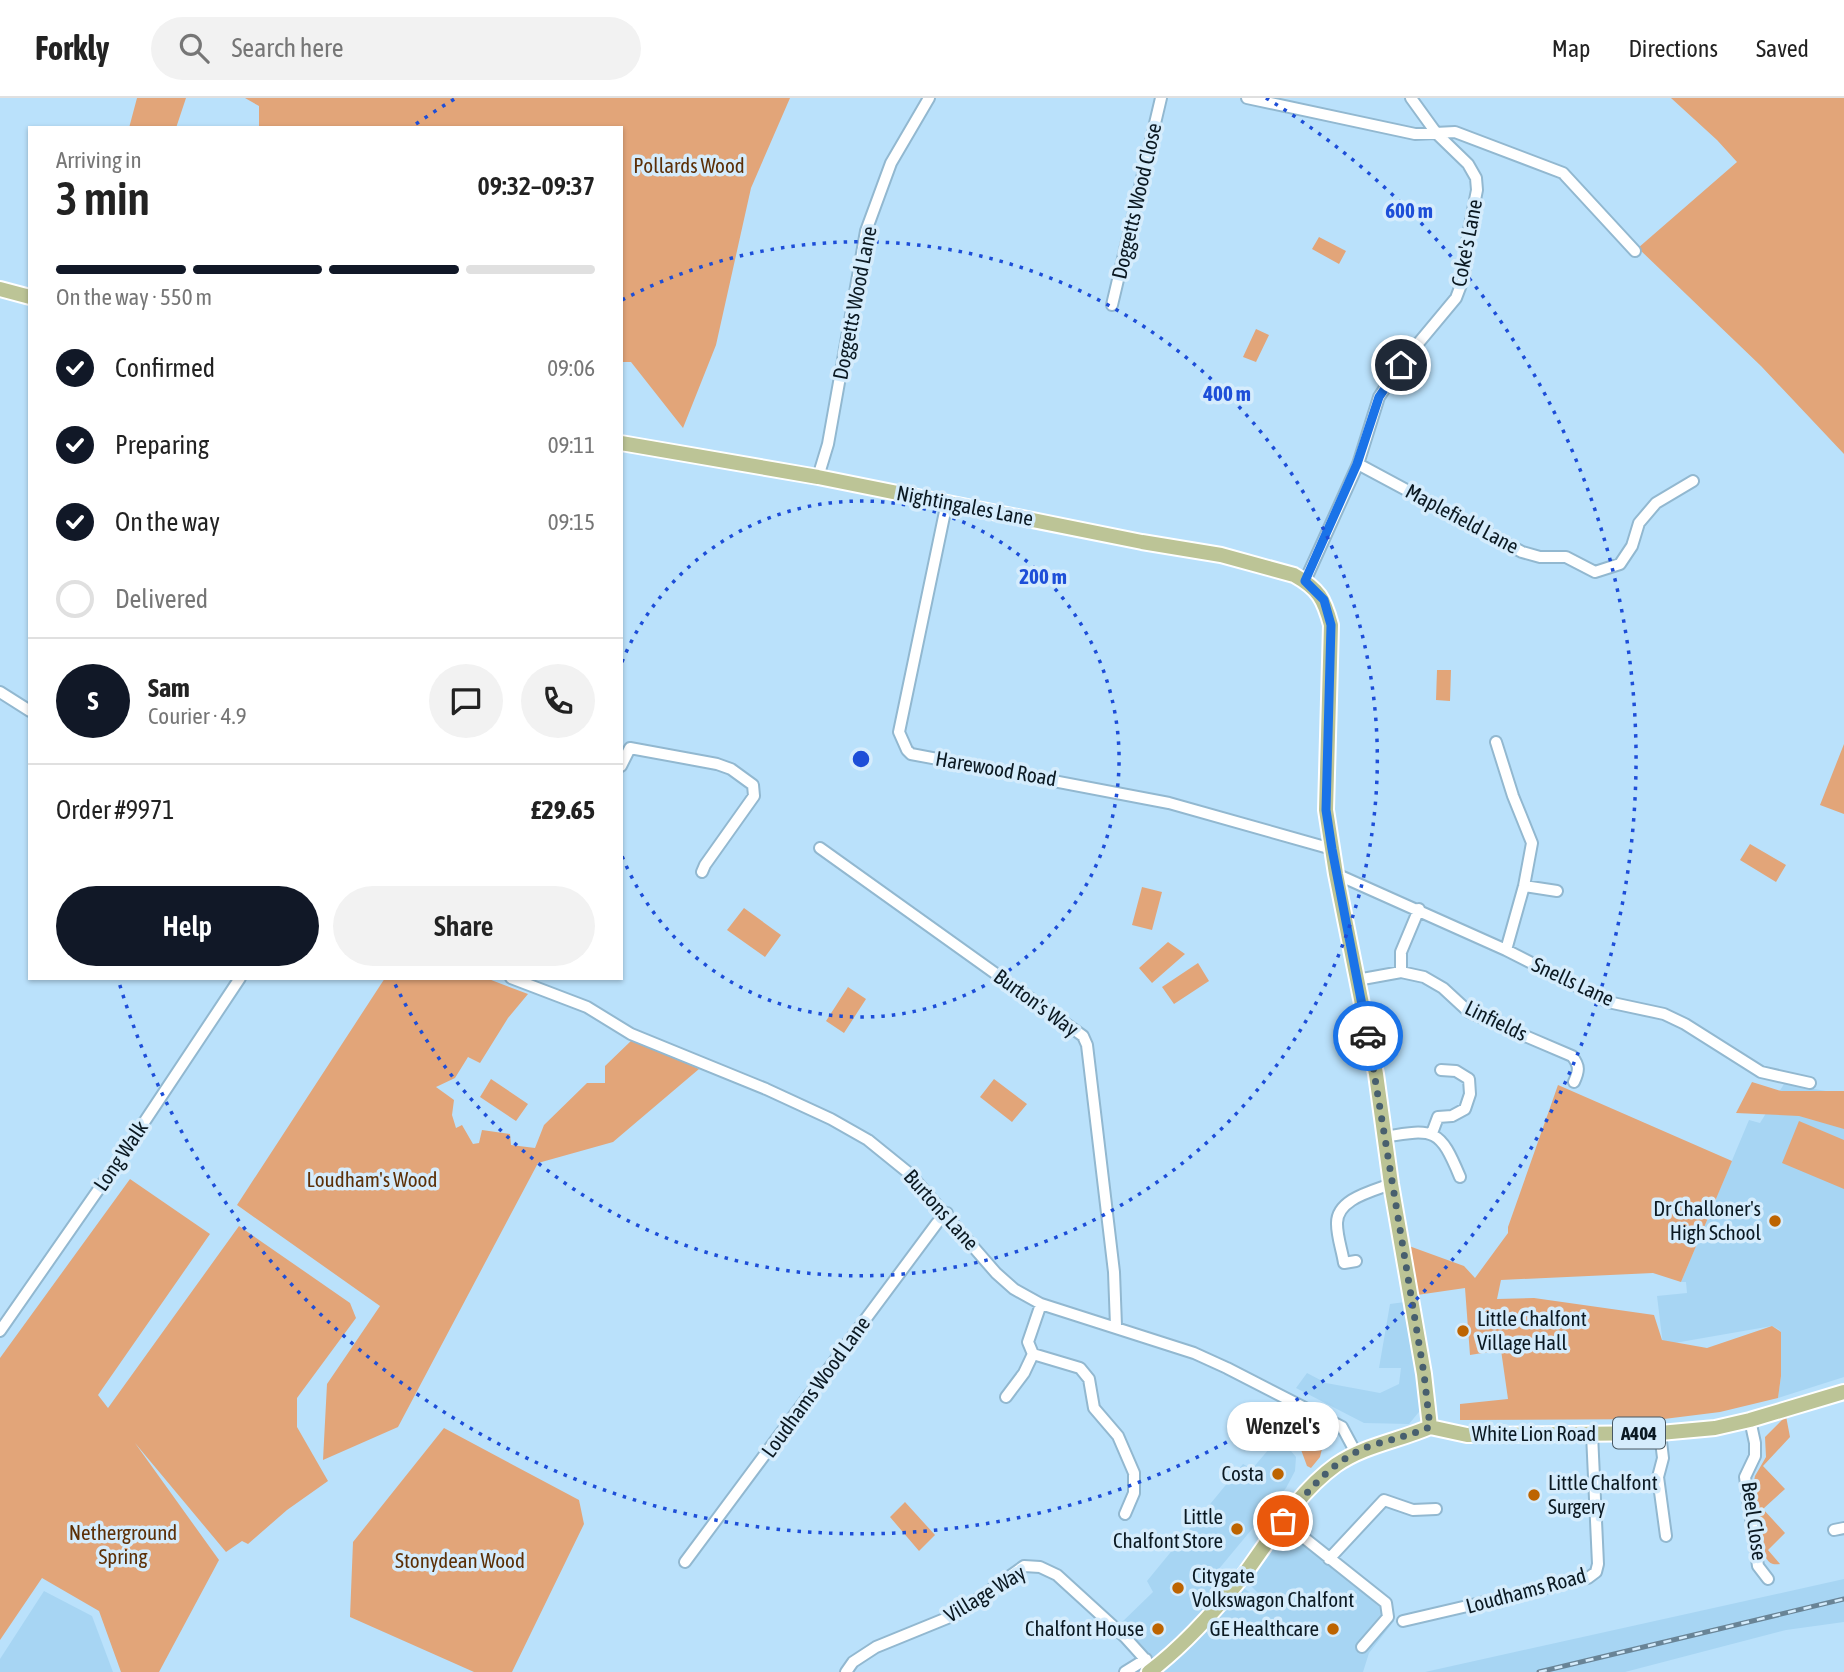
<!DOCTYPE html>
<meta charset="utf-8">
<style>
:root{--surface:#fff;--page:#f2f2f2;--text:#222;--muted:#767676;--line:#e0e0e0;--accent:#111827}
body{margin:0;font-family:"Asap Condensed",sans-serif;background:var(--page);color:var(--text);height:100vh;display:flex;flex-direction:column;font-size:26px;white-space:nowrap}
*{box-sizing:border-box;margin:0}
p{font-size:23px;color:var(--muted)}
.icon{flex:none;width:38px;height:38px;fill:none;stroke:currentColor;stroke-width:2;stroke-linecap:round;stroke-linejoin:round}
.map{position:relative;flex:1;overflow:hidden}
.panel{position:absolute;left:28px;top:28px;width:595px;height:854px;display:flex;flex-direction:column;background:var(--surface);border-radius:0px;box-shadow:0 2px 5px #0004}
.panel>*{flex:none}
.pin{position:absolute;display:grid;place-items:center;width:60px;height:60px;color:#fff;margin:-30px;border:4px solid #fff;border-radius:50%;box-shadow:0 2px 7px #0007}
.courier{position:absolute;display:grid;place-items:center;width:70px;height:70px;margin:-35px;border:5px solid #1a73e8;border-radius:50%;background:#fff;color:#222;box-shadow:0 2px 9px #0007}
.bubble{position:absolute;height:49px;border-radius:24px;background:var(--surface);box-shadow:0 2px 5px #0004;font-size:23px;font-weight:600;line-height:49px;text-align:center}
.overview em{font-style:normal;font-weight:600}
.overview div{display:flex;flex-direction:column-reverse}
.overview{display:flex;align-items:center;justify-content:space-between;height:119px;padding:0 28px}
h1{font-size:46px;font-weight:600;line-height:52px}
.bar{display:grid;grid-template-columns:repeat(4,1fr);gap:10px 7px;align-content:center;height:84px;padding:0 28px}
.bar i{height:9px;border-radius:5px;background:var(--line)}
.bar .on{background:var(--accent)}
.bar p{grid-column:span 4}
.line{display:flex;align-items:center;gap:18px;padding:0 28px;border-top:2px solid var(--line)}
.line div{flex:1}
.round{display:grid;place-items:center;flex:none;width:74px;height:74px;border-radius:37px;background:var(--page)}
ol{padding:0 28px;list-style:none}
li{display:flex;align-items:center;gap:21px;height:77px}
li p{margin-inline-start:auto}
li .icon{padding:7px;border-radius:50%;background:var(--accent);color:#fff;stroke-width:4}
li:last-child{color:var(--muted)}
li i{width:38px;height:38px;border:4px solid var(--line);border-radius:50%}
.cta{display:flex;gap:14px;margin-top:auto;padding:14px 28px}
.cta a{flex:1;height:80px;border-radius:42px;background:var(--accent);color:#fff;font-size:28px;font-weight:600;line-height:80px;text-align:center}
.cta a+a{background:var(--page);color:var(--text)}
header{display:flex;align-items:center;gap:42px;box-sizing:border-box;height:98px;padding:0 35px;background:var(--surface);border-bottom:2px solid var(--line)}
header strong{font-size:33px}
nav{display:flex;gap:38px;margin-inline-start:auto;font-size:24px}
.search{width:490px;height:63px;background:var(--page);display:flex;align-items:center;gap:18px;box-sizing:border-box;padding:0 24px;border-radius:38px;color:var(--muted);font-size:26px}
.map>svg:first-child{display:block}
.built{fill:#a7d5f3}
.green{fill:#e2a579}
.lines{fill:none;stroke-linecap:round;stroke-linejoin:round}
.minor-casing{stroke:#92b8d0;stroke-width:14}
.major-casing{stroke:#fff;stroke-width:18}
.minor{stroke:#fff;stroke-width:10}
.major{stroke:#bcc496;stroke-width:14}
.rail-casing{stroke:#698496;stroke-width:5}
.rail{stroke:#d5ecfc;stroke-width:2.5;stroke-dasharray:8;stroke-linecap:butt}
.done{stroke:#485f6e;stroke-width:7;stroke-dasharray:0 12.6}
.route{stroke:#1a73e8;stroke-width:9}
.ring{fill:none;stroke:#1d4ed8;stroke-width:3.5;stroke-dasharray:3.5 7}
.poi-dot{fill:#bd6401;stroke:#d5ecfc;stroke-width:2.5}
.labels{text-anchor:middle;stroke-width:7;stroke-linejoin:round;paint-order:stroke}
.shield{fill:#d5ecfc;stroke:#485863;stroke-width:2}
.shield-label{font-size:19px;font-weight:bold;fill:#0b1922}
.park-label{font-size:21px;fill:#5c2f06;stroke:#d5ecfc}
.street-label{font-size:21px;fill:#0b1922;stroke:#d5ecfc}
.poi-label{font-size:21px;fill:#0b1922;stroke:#d5ecfc;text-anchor:end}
.centre{fill:#1d4ed8;stroke:#d5ecfc;stroke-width:3.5}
.ring-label{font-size:21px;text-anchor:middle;font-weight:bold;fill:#1d4ed8;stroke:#d5ecfc;stroke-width:7;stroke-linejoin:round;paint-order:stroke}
</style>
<header>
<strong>Forkly</strong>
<div class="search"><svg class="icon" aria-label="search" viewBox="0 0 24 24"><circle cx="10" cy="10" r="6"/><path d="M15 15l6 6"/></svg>Search here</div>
<nav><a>Map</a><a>Directions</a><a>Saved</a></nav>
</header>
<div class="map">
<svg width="1844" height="1574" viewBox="0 0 1844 1574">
<rect width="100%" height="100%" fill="#bae1fb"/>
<path class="built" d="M1784,986L1844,996V1279L1778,1300L1781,1278V1234L1778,1231L1772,1228L1663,1247L1657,1198L1687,1195L1686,1184H1681L1749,1022L1760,1025Z
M1405,1204L1423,1309L1409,1326L1364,1325L1296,1290L1307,1275L1326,1285L1380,1295L1399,1286L1401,1270H1379L1390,1206Z
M1276,1349H1285L1291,1353L1296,1359L1295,1373L1286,1390L1218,1472L1275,1512L1249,1486L1290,1427L1329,1461L1394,1523L1369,1555L1363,1574H1149L1119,1527L1153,1494L1147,1483L1243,1366L1252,1371L1269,1351Z
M1844,1481V1524L1786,1532L1625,1574H1425Z
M44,1493L92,1518L113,1574H0V1561Z"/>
<path class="green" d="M137,0H186L176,30H129Z
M245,0H790L751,90L716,247L683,330L631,264H621V30H259V8Z
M1671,0H1844V356L1761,268L1638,150L1737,64L1717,42Z
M1319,139L1346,153L1339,166L1312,151Z
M1256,231L1269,237L1256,264L1243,259Z
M1437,572H1451L1450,603L1436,602Z
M1844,646V716L1820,707Z
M1750,746L1786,767L1776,784L1740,762Z
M1142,789L1162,794L1152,832L1132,827Z
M744,810L781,837L765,859L727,832Z
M1168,844L1185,856L1152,885L1139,870Z
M1198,865L1209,883L1174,906L1162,889Z
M385,880H486L528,896L508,920L480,965L468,959L455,980L436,989L454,1002L452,1017L456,1030L462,1027L473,1046L479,1045L482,1032L510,1036L511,1047L535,1050L544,1027L587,985H605V968L633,941L699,971L613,1044L538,1065L398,1329L323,1362L327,1286L380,1208L237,1107Z
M848,889L866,901L844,935L826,923Z
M491,981L528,1006L516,1023L480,999Z
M994,981L1027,1006L1012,1024L980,999Z
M1752,984L1781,993H1844V1031L1799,1018L1736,1015Z
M1558,987L1732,1063L1681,1184L1653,1175L1501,1182L1497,1201L1534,1200L1654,1217L1662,1242L1707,1250L1772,1228L1781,1234V1278L1778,1300L1720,1314L1664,1321L1460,1322V1306L1508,1301L1501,1252L1470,1257L1465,1190L1417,1197L1409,1148L1464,1168L1475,1180L1508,1135V1129Z
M1799,1023L1844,1042V1091L1782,1065Z
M130,1081L210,1136L98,1297L108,1310L239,1128L350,1205L356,1220L297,1300V1329L328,1383L287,1412L248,1446L242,1443L226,1454L135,1345L219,1462L159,1574H121L99,1513L42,1480L0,1542V1260Z
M1293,1310L1304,1320L1327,1330L1320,1359L1311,1370L1307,1368L1300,1349L1277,1334Z
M1786,1318L1790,1339L1763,1368L1785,1391L1763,1411L1785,1435L1768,1452L1780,1466C1773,1467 1770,1466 1766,1460L1754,1383L1755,1378L1766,1359L1765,1339Z
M444,1330L579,1402L584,1426L512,1574H474L350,1519L353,1444Z
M905,1404L935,1437L919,1453L890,1419Z"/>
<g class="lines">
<g class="minor-casing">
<path id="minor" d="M1247,0L1415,36L1455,34L1563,75L1635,153
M1112,207L1161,0
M1358,366L1522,454L1540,459H1566L1595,474L1620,466L1632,448L1639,425L1656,405L1693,383
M818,379L828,346L866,133L891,65L929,0
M947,404L899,634L907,652L911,656L1169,705L1332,751
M1305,483L1358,366L1379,299L1401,266L1456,200L1464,179L1468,137L1477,92L1476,80L1468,66L1437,36L1411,0
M0,594L30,613
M1496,644L1513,698L1532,745L1524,788L1506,852
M621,668L630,650L717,666L731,671L753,687L754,698L705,767L702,774
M820,750L1083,938L1087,947L1114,1174L1116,1228
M1336,776L1506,852L1608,904L1664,916L1685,926L1761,974L1810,985
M1524,788L1557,793
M1401,874V854L1419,811
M511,880L587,909L631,936L766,991L831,1021L868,1042L910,1076L996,1175L1014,1191L1041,1206L1194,1255L1227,1270L1342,1329L1356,1355
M1357,882L1401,874L1424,879L1443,890L1469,914L1572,958C1580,968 1579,973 1574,984
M1432,1035L1438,1019L1452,1018L1465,1011L1470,996L1469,981L1456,973L1441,972
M1384,1039C1435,1030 1440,1031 1460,1079
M1356,1163L1344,1165C1342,1152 1337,1139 1337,1126C1336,1101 1373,1093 1391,1086
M1041,1206L1028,1244L1033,1256L1080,1270L1089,1281L1094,1310L1118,1338L1134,1375V1395L1125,1416
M0,1233L119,1062L240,880
M1006,1299L1024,1275L1033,1256
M1750,1322L1755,1345V1358L1745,1379L1758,1468L1768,1481
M1660,1335L1663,1360L1658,1379L1666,1438
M1283,1423L1386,1505L1388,1519L1362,1549
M1834,1432L1844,1430
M1329,1461L1384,1402L1413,1412L1436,1411
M685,1464L937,1125L947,1115
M1403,1523L1588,1480L1596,1474L1598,1466L1592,1336
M846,1574L853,1564L876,1549L957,1516L1024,1468L1040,1469L1057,1477L1125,1539L1154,1571
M1125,1574L1146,1561"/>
</g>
<g class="major-casing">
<path id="major" d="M0,191L30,199
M621,345L818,379L1142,444L1221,457L1294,477C1319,491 1324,501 1331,527L1326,712L1336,776L1376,976L1391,1086L1424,1276L1430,1329
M1430,1329L1467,1337L1660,1335L1715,1330L1750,1322L1844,1294
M1149,1574C1185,1547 1215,1513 1243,1478C1271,1440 1297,1395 1336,1367C1365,1347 1398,1343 1430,1329"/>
</g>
<use href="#minor" class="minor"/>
<use href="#major" class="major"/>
<g class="rail-casing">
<path id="rail" d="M1539,1574L1844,1501"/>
</g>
<use href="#rail" class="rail"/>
</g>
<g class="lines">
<path class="done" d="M1283,1423C1308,1393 1335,1359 1373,1347C1393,1341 1411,1337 1430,1329L1424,1276L1368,938"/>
<path class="route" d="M1368,938L1332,751L1326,712L1331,527L1324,502L1305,483L1357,366L1379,299L1401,267"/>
</g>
<g class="ring">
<path d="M622 564A258 258 0 1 1 622 758"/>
<path d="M622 202A517 517 0 1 1 394 884"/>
<path d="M416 26A775 775 0 0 1 456 0M1266 0A775 775 0 1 1 118 881"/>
</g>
<g class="poi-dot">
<circle cx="1775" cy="1123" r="7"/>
<circle cx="1463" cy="1233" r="7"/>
<circle cx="1278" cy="1376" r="7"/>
<circle cx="1534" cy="1397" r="7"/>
<circle cx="1237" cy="1431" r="7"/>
<circle cx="1178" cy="1490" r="7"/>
<circle cx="1158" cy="1531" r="7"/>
<circle cx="1333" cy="1531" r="7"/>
</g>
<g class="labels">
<rect class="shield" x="1613" y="1319.5" width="52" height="31" rx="5"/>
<g class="shield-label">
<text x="1639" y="1342">A404</text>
</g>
<g class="park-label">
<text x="689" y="75">Pollards Wood</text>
<text x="372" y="1089">Loudham's Wood</text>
<text x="123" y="1442">Netherground<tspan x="123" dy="24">Spring</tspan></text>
<text x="460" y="1470">Stonydean Wood</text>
</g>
<g class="street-label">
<text transform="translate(1137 103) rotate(-77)" y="7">Doggetts Wood Close</text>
<text transform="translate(1467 145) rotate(-79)" y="7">Coke's Lane</text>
<text transform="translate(855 205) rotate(-79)" y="7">Doggetts Wood Lane</text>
<text transform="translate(965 408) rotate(11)" y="7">Nightingales Lane</text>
<text transform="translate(1462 421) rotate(28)" y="7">Maplefield Lane</text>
<text transform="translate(996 671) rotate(10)" y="7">Harewood Road</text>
<text transform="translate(1573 884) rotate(25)" y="7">Snells Lane</text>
<text transform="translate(1036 905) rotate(36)" y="7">Burton's Way</text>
<text transform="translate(1496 923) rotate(26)" y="7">Linfields</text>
<text transform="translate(121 1058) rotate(-56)" y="7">Long Walk</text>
<text transform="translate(941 1112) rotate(48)" y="7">Burtons Lane</text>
<text transform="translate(816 1289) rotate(-54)" y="7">Loudhams Wood Lane</text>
<text x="1534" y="1343">White Lion Road</text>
<text transform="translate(1754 1423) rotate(82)" y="7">Beel Close</text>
<text transform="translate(1526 1493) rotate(-15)" y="7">Loudhams Road</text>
<text transform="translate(985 1496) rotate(-31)" y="7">Village Way</text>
</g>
<g class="poi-label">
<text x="1761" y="1118">Dr Challoner's<tspan x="1761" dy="24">High School</tspan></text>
<text x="1477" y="1228" text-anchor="start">Little Chalfont<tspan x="1477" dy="24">Village Hall</tspan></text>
<text x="1264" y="1383">Costa</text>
<text x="1548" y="1392" text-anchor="start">Little Chalfont<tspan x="1548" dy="24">Surgery</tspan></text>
<text x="1223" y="1426">Little<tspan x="1223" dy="24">Chalfont Store</tspan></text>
<text x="1192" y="1485" text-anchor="start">Citygate<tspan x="1192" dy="24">Volkswagon Chalfont</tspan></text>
<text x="1144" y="1538">Chalfont House</text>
<text x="1319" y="1538">GE Healthcare</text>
</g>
</g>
<circle cx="861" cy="661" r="10" class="centre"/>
<g class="ring-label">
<text x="1409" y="120">600 m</text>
<text x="1227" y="303">400 m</text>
<text x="1043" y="486">200 m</text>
</g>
</svg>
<div class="pin" style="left:1283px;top:1423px;background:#ea580c"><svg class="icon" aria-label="bag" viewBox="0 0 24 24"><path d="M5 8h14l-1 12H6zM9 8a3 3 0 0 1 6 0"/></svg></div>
<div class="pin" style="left:1401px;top:267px;background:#1f2937"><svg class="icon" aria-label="home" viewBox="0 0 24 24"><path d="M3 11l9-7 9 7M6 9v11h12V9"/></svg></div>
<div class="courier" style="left:1368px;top:938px"><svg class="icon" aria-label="car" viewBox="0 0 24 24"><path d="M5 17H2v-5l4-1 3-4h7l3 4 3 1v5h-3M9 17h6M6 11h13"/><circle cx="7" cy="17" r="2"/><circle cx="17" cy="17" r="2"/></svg></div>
<div class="bubble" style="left:1227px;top:1304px;width:112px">Wenzel's</div>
<section class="panel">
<div class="overview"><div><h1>3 min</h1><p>Arriving in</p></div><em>09:32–09:37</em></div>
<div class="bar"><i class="on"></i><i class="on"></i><i class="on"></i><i></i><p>On the way · 550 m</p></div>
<ol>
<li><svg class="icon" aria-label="check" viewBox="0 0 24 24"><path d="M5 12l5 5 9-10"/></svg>Confirmed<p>09:06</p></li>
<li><svg class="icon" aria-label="check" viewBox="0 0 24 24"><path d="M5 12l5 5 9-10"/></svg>Preparing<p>09:11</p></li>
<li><svg class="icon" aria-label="check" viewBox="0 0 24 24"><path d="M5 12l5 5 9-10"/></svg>On the way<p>09:15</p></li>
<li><i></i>Delivered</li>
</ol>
<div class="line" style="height:126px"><b class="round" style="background:var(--accent);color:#fff">S</b><div><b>Sam</b><p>Courier · 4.9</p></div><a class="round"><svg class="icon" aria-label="chat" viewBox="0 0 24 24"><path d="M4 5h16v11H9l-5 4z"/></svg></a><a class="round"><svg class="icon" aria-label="phone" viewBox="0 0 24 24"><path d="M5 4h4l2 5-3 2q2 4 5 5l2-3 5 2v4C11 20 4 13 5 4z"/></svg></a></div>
<div class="line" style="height:91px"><div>Order #9971</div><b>£29.65</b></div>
<div class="cta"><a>Help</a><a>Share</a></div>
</section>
</div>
